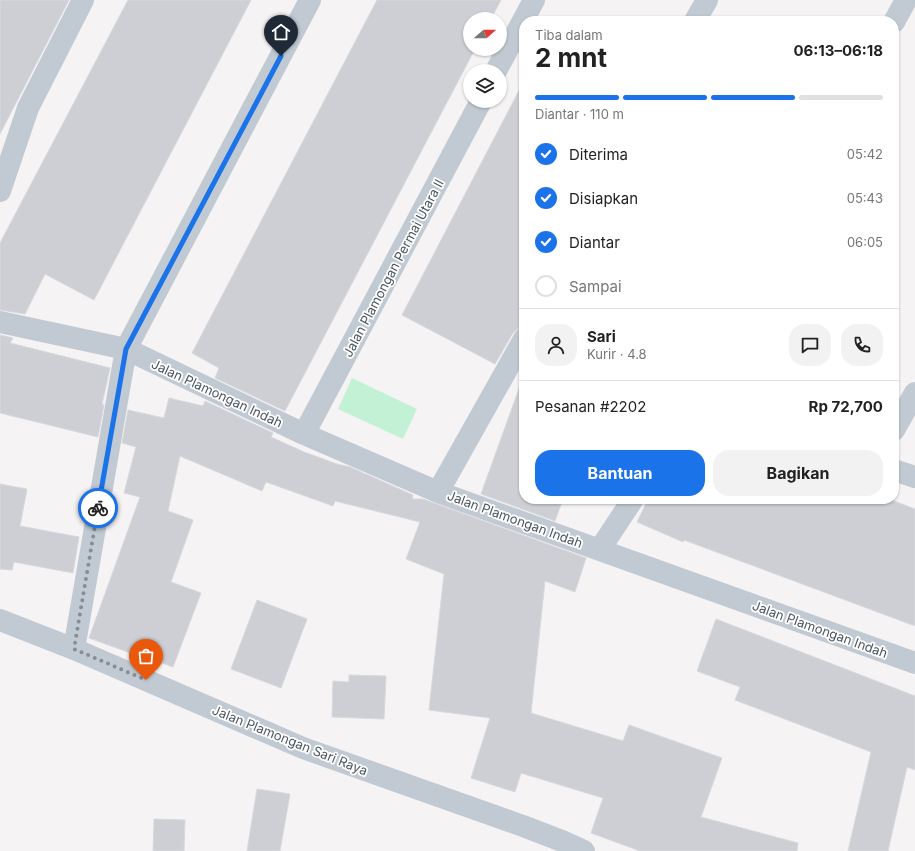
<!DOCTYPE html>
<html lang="id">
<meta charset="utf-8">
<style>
:root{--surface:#fff;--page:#f2f2f2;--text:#222;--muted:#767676;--line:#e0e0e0;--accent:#1a73e8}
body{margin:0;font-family:Inter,sans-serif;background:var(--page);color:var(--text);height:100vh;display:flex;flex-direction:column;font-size:15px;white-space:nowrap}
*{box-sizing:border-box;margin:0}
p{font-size:13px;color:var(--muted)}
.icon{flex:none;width:22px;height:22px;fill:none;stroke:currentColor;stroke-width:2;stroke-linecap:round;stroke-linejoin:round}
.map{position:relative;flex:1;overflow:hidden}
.panel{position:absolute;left:519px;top:16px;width:380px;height:488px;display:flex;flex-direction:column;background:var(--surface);border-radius:16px;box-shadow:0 1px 3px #0004}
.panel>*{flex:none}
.needle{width:26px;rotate:70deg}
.fabs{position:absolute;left:463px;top:12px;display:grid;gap:8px}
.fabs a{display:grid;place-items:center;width:44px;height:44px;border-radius:50%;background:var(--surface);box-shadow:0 1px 3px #0004;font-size:20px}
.pin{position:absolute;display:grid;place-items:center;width:34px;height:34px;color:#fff;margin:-41px -17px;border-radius:50% 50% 50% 0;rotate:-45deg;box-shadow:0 0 4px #0007}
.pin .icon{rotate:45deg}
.courier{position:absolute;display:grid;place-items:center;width:40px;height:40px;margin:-20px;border:3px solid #1a73e8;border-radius:50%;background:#fff;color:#222;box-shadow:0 1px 5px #0007}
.summary em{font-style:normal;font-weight:700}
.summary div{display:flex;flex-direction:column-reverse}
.summary{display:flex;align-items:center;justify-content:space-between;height:68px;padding:0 16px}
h1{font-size:26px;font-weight:700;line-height:30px}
.bar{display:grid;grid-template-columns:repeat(4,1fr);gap:6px 4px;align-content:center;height:48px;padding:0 16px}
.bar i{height:5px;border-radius:3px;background:var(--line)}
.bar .current{background:var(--accent)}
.bar p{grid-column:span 4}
.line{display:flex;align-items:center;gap:10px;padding:0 16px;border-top:1px solid var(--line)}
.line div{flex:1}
.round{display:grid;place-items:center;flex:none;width:42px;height:42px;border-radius:16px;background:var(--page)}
ol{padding:0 16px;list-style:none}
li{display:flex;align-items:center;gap:12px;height:44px}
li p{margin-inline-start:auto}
li .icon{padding:4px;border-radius:50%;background:var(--accent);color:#fff;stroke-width:4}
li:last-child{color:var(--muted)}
li i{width:22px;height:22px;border:2px solid var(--line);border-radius:50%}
.cta{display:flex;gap:8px;margin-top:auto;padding:8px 16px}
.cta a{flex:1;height:46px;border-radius:16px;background:var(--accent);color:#fff;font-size:16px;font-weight:700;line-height:46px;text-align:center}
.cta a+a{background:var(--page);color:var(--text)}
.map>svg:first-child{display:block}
.green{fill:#c3f1d5}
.building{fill:#cdcfd5;stroke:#d7d9de}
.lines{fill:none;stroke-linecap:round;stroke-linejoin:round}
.minor{stroke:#c1cad2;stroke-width:22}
.tertiary{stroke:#c1cad2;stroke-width:22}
.done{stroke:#868d94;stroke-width:4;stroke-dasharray:0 7.2}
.route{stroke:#1a73e8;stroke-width:5}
.labels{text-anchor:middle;stroke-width:3.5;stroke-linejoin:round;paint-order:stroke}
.street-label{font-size:13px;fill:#4a5661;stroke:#fff}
</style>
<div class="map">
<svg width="915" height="851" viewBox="0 0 915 851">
<rect width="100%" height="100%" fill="#f5f3f3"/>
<path class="green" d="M352,378L417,409L403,439L338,409Z"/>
<path class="building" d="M0,0H69L0,134Z
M128,0H251L94,300L45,274L25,314L0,310V243Z
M377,0H501L491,19H470V49H475L285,411L215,378L219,368L192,353Z
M524,81V318L519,328L513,333L495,364L402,315Z
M0,335L13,338L10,343L110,368L102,404L104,405L98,437L0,413Z
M521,383L524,384V499H563L555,521L481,494Z
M169,398L203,406L205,401L273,433L271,437L304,452L337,464L350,467L413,495L412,499H423L586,558L575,592L545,581L531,713L623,741L629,725L722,758L701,817L798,843L797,851H640L591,833L603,798L521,773L515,792L471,778L490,718L429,710L444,574L406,559L420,522L335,501L333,506L266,482L262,491L180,456L168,511L193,520L171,582L201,593L173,667L144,656V658L89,638L140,497L124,493L136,447L122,443L128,410L164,418Z
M0,484L27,489L20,526L79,537L73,573L14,562L12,570L0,569Z
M648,499H889L915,509V626L684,540L683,542L637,522Z
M257,600L307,619L281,688L231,669Z
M716,619L915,696V770L907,767L888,851H848L871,752L735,700L740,687L697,671Z
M349,675L386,676L384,719L332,717L333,681L349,682Z
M257,789L290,794L280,851H247Z
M154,819L185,820L184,851H153Z"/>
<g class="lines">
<path class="minor" d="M695,21L707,0
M894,22L906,0
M496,71L534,0
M0,191L28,108L83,0
M0,322L126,349L304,434L438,492L915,663
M894,430L915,393
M304,434L481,101
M894,470L915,477
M438,492L524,339
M600,549L633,499
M74,649L126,349L310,0"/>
<path class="tertiary" d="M0,620L74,649L303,748L523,826L562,841L584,851"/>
</g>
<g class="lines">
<path class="done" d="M98,508L74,649L146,680"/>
<path class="route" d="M98,508L126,349L281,56"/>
</g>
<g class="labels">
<g class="street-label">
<text transform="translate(393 268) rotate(-62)" y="5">Jalan Plamongan Permai Utara II</text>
<text transform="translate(217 393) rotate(25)" y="5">Jalan Plamongan Indah</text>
<text transform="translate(515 519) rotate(20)" y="5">Jalan Plamongan Indah</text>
<text transform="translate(820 629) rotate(20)" y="5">Jalan Plamongan Indah</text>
<text transform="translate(290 740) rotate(22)" y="5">Jalan Plamongan Sari Raya</text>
</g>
</g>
</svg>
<div class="fabs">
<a><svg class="needle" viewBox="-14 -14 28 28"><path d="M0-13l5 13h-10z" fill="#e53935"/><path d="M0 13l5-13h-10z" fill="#767676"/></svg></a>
<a><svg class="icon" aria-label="layers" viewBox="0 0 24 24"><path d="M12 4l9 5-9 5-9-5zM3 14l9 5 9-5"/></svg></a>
</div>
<div class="pin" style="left:146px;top:680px;background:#ea580c"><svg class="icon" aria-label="bag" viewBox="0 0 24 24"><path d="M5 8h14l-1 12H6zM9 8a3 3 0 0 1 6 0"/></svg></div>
<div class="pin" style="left:281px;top:56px;background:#1f2937"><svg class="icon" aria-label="home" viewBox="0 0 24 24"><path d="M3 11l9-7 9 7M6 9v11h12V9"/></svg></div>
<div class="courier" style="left:98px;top:508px"><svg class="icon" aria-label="bike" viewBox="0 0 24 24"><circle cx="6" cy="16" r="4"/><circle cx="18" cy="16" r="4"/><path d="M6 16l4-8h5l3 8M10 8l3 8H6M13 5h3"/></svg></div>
<section class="panel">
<div class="summary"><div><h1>2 mnt</h1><p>Tiba dalam</p></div><em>06:13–06:18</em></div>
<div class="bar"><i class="current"></i><i class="current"></i><i class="current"></i><i></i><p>Diantar · 110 m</p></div>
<ol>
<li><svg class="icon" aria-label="check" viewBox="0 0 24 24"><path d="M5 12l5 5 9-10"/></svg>Diterima<p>05:42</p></li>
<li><svg class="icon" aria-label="check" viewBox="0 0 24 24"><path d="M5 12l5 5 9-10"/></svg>Disiapkan<p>05:43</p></li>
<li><svg class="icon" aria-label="check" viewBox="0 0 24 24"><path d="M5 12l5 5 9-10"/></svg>Diantar<p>06:05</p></li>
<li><i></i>Sampai</li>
</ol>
<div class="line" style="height:72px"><a class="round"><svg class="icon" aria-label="person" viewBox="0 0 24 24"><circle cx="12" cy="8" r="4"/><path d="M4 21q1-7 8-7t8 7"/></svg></a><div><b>Sari</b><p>Kurir · 4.8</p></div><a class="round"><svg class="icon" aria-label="chat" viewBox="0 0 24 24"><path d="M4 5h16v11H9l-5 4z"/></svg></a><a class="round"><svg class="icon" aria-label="phone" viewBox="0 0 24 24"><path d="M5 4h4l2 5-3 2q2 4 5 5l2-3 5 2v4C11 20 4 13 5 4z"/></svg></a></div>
<div class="line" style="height:52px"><div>Pesanan #2202</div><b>Rp 72,700</b></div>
<div class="cta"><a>Bantuan</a><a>Bagikan</a></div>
</section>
</div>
